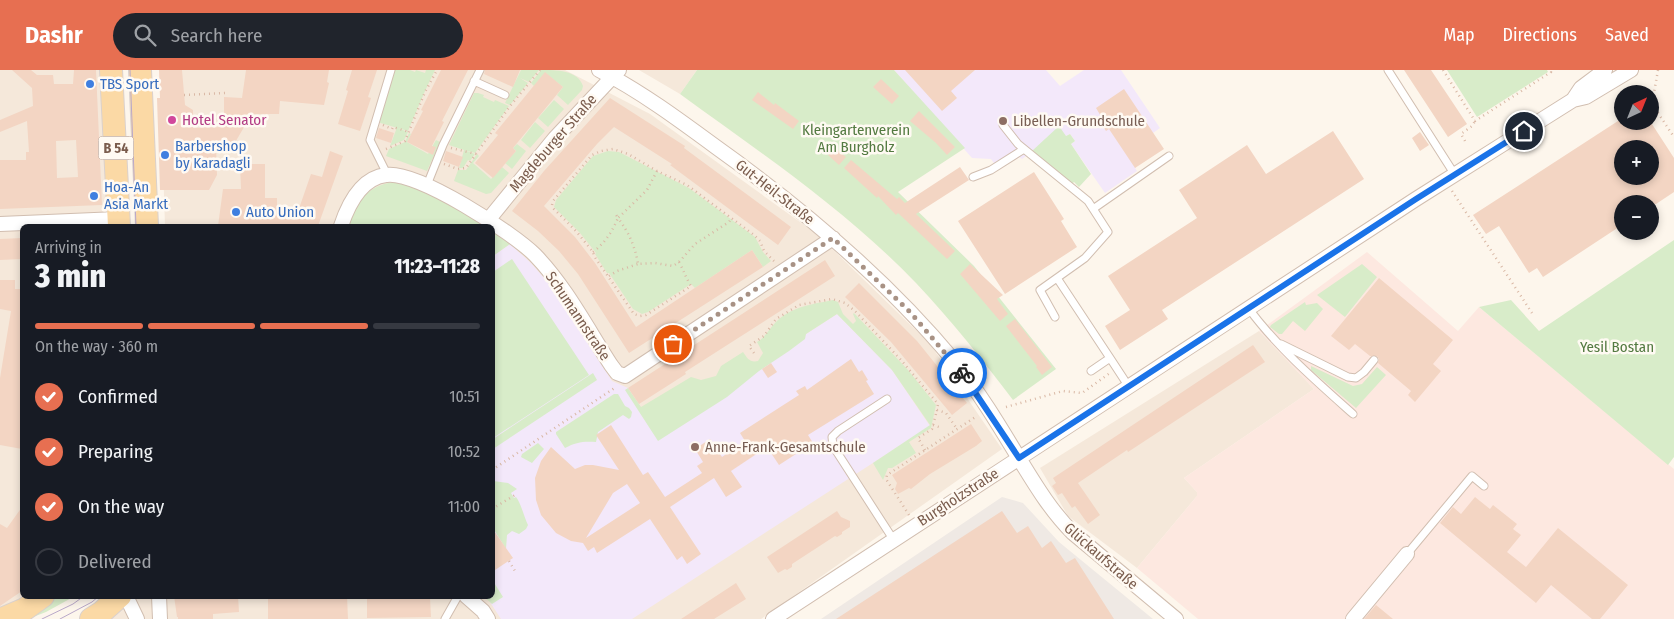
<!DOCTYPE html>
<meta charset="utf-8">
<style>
:root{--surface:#171b24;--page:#20242c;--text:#f1f3f6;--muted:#9ea1a6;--line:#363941;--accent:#e76f51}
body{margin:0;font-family:"Fira Sans Condensed",sans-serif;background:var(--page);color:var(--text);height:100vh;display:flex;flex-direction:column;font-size:19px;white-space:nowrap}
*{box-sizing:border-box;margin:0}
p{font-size:16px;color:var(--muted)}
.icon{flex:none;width:28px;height:28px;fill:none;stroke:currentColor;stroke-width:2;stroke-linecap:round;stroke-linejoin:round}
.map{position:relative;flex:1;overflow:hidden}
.side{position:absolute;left:20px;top:154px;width:475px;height:375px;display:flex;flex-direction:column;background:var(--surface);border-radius:8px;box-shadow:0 2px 8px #0003}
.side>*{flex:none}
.needle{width:32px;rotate:43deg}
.controls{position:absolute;left:1614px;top:15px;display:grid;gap:10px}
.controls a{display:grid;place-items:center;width:45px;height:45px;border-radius:50%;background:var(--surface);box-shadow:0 2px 8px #0003;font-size:25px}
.pin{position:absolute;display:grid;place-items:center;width:42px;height:42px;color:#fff;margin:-21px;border:2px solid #fff;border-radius:50%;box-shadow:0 1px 5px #0007}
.courier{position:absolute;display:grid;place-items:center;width:50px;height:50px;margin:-25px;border:4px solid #1a73e8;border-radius:50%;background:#fff;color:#222;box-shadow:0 1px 6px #0007}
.head em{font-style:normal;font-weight:800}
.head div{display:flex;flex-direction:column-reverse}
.head{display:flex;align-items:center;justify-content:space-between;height:85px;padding:0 15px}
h1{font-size:32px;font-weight:800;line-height:38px}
.bar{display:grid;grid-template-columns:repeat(4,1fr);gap:8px 5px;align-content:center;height:60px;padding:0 15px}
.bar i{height:6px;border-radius:4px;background:var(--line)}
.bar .selected{background:var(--accent)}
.bar p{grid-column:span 4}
ol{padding:0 15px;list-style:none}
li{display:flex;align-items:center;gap:15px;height:55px}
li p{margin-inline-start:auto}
li .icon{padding:5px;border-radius:50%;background:var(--accent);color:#fff;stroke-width:4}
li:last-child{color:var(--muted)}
li i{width:28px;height:28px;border:2px solid var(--line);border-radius:50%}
header{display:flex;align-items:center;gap:30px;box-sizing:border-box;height:70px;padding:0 25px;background:var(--accent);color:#fff}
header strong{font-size:24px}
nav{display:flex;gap:28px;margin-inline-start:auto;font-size:18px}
.search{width:350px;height:45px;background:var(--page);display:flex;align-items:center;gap:12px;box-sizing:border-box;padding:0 18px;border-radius:28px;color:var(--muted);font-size:19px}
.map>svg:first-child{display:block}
.residential{fill:#f5e8da}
.commercial{fill:#fde8e0}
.industrial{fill:#efe9e4}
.education{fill:#f3e8fa}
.green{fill:#d8ecc9}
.building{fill:#f3d5c3;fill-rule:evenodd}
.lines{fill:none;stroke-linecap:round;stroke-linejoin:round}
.lane-casing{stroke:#d1beb0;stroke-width:9}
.street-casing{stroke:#d1beb0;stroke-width:16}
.primary-casing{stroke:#dad1cd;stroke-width:24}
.path{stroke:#d9b8a5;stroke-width:2.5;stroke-dasharray:1 4;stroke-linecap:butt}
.lane{stroke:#fff;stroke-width:7}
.street{stroke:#fff;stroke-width:14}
.primary{stroke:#fbd9a5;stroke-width:22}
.tram{stroke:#b9a8c9;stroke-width:1}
.done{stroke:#a89285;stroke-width:5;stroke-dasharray:0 9}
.route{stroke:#1a73e8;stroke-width:6}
.shop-dot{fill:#3f7fe0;stroke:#fffaf3;stroke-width:2}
.hotel-dot{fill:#d1479c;stroke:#fffaf3;stroke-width:2}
.education-dot{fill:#8d6e63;stroke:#fffaf3;stroke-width:2}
.labels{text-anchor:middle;stroke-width:5;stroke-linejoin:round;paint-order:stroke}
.shield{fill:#fffaf3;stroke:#a28b7f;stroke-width:1}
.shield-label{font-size:14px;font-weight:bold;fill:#7a5c4d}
.shop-label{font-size:15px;fill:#366cbe;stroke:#fffaf3;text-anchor:start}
.hotel-label{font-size:15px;fill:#b23c85;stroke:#fffaf3;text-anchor:start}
.education-label{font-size:15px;fill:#785e54;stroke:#fffaf3;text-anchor:start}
.park-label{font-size:15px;fill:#537a41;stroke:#fffaf3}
.street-label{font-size:15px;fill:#7a5c4d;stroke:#fffaf3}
</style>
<header>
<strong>Dashr</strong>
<div class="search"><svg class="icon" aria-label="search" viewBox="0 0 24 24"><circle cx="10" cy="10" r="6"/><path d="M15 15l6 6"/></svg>Search here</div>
<nav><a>Map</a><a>Directions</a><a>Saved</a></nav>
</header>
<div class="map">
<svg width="1674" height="549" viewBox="0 0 1674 549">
<rect width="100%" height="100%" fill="#fdf6ec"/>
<path class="residential" d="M0,0H111L118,149L22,156V526H42L0,549Z
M160,0H565L650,44L818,165L930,274L1002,379L761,549H103L131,526H492V156H165Z
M639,0H697L680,24Z
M1259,261L1314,319L1184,408L1197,422V426L1137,498L1068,446L1040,398Z"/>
<path class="commercial" d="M1367,182L1458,261L1479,237L1674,399V549H1198L1137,498L1197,426V422L1184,408L1314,319L1259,261Z"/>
<path class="industrial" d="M1002,427L1023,433L1059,472L1153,549H821Z"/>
<path class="education" d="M894,0H1046L1060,16L1084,0H1121L1160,58L1153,63L1135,98L1137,101L1105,123L1071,74L1075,71L1070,64L1029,84L1022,89L1019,87L999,100L991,89L972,88Z
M510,174L531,193L551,216L612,311L628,318L656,361L837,244L892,300L930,356L632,549H501L486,526H492L493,186Z"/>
<path class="green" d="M393,0H410L415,2L416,0L425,3L426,0H435L425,21L408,61L377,52Z
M521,0H539L529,12L520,8L528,13L510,35L505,33Z
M541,0C556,0 578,0 583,16L582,20L568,35L557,25L563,17L545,3L534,16L531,13Z
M697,0H894L965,78L898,122L974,196L1056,299L1013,330C982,289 951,250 916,213C846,140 761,83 680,24Z
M1447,0H1547L1548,2L1477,47Z
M474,23H478L484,25L483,27L494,32L495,30L509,36L475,83L464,80L475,84L470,91L468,90L463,98H459L464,80L449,75Z
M554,30L564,39L548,57L538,48Z
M535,52L545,61L530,78L521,70Z
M1059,56L1066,66L1070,64L1075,71L1071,74L1091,104L1079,117L1074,112L1072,114L1032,81Z
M395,57L408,62L404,70L390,76L396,60Z
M409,63L411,64L407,72L428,84L436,70L440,72L427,101L386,86L389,79L405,72Z
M517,74L526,81L512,99L505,93L516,81L513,78Z
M608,81L619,82L689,118L755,167L763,182L771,191L763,197L752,180L695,218L691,214L648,242L642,244L633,239L609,203H607L595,184L596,183L580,163L554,137L556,130L593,86Z
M477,84L479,86L473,93L491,109L502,97L509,103L491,123L486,124L454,111L458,100H466Z
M393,112L408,114L471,146L485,156H349C356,131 366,117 393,112Z
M493,162L510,174L493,186Z
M1674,170V387L1668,395L1479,237L1511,230L1539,261Z
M512,189L589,305L493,368V202Z
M1362,194L1377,207L1345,247L1317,225Z
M833,230L838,232L843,244L853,254L856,251L853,244L854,243L908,300L936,335L931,358L909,372L916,383L892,398H888L883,410L873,393L930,355L892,300L837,244L806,264L805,269L789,281L759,301L727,327L658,371L625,320L628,318L641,337L691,307L701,310L716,306L721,296L743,282C747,288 750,293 758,291L763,283L757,272C767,266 770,257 778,250C794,236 814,234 833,230Z
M1305,232L1306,235L1317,233L1323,239L1305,261L1293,251L1282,264H1279L1270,257L1271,255Z
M1311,296L1353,316L1362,314L1377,297L1386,305L1356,338L1311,300Z
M593,303L597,310L493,379V369Z
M614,324H618L625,336L629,338L632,342L631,347L629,349L623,345L598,362L596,372C584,371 576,372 565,378L556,364V362Z
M538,373L544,379L532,393L521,387L522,384Z
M493,411L508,413L517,419L511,423L514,428L516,427C521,433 524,447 528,455L526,459L519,464L512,461L507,465L506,479L493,458Z
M493,511L503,527L492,534L483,526H492Z
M55,526H75L46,542L28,549L39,539Z"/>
<path class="building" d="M12,0H31L37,5H53L54,14H73L74,0H96L102,135L0,139V90H26V82H29L27,51L0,62V50L33,36L32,18ZM76,70L78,107L57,108L56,71Z
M159,0H182L185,35L193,40V58L224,57V27L242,28L246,0H329L327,12L329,13L324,35L280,31L279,44H247V52L233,76H216L217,105L209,120H160L157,28H160Z
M352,0H377L368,27L371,28L360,61L338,54L348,21L346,20Z
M441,0H468L442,51L444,52L432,76L436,77L433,85L407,72L423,41L421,40Z
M485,0H520L513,17L484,4Z
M905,0H975L951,21L957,28L942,41Z
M1404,0H1431L1467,54L1448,67Z
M545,2L563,17L513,78L516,81L493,108L475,93L498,65L495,63Z
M881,9L899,26L892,34L873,17Z
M1124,19L1164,79L1135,98L1109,59L1106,61L1099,50L1102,48L1096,38Z
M758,22L774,35L775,33L799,51L793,59L752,30Z
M610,28L685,76L684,78L791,157L778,175L670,95L672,94L614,57L597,74L544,136L575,167L595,193L636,257L752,180L763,197L629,283L578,204L559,181L538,161L512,141L544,101Z
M919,41L955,77L947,85L936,73L910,51Z
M1618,51H1650L1674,88V122L1656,134H1622V155L1543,207L1537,198L1529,203L1499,156L1486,164L1473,145ZM1622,79H1650V106H1622Z
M379,58L394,63L391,73L376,68Z
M1333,61L1364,109L1162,240L1168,249L1120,280L1105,256L1130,240L1108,206L1197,148L1179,120L1247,75L1266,104Z
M1420,62L1429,75L1420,81L1412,68Z
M835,78L846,87L839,95L828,85Z
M330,81L343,86L318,156H218L223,119H241L240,94H265V128H277V145L295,150L311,104L322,107Z
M446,81L463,87L459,97L443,91Z
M851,90L897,129L899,127L905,133L960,97L969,110L916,144L955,181L947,189L898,143L896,145L878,126L877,128L844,98Z
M1034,102L1064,149L1061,151L1077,177L1005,224L958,151Z
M22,168V189L0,190V169Z
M825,190L835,206L685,302L686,304L639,334L628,318Z
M970,194L1003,225L997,229L1008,244L1000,251L960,204Z
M1379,208L1453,270L1433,294L1441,301L1415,332L1408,325L1411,321L1378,293L1379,289L1377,286H1370L1355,274L1349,280L1331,266Z
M0,210H15V219H22V379L0,375V308L11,241L0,239Z
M859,213L917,271L967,333L952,345L891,272L845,227Z
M1015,249L1052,297L1042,305L1036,297L1037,296L1006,256Z
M1253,275L1265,292L1128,382L1127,380L1078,413L1100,445L1088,454L1075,436L1072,438L1062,423L1058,425L1052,416L1056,413L1053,408Z
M851,289L859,302L862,300L868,310L866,311L874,324L808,365L813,373L779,395L767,377L731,401L742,417L726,427L714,408L670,437L701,484L687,494L682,486L677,490L650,449L597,483L594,477L588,481L583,473L571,471L556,463L541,445L536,430L535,408L541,391L551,377L575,399L585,395H593L619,400L596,365L611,355L643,405L648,402L665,427L702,403L697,396L703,392L695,379L710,369L722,387L745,371L740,363L799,325L796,321L805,316L807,320ZM627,414L640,433L586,468L613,423Z
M771,293L777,302L768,308L762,299Z
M971,354L982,371L976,376L930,404L911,419L909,418L898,424L895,419L897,413L892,405Z
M1475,427L1490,439L1493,435L1517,454L1513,459L1521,465L1507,482L1526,497L1558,458L1628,515L1600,549H1592L1551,515L1536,533L1440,453L1453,437L1461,444Z
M22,437V521L0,536V454L7,458Z
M837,441L841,447L850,451V457L842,462V464L837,467L835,466L792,494V497L787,500L785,499L778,503L767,487Z
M1002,441L1017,463L1028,456L1042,478L1051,471L1066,493L1075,488L1114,549H836Z
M492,458L513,488L492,502Z
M736,513L746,529L714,549H681Z
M174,526H238L239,542L213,544V549H178V547H177Z
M309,526H347L348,549H268V528Z
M430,528L431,547L367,548V529Z
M1376,535L1393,549H1364Z"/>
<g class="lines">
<g class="lane-casing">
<path id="lane" d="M1388,0L1455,105
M474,11L505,25
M1003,55L1018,74L1088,131L1108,162L1085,188L1040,220L1055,247
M387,104L370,70L391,0
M973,107L991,100L1024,79
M427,115L443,75L480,0
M1093,139L1169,86
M1057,208L1110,288
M1249,239C1278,278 1316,311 1353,344
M1281,274L1348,307L1356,308L1364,302L1374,290
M1091,301L1110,288L1129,317
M887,329L838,361L832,367L833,376L893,469
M1407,484L1472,406L1484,416
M445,549L458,526"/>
</g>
<g class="street-casing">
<path id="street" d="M599,0C640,21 678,49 716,77C803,139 886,209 955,292C979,322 1000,357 1020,390C1036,416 1051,441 1073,463L1176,549
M1573,30L1581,18L1605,0
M489,149L555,68L619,0
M0,154L118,149
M341,156C348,135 361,108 386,105C417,100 513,163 535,185C566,217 587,258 611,295L617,303L625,306L833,168
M126,526L137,549
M159,526L160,549
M466,526L483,541L488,549
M773,549L1416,129L1573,30L1586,27L1631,0
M1353,549L1407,484"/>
</g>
<g class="primary-casing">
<path id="primary" d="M111,0L119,156
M140,0L147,156
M2,549L25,539L43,526
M91,549L102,542L120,526"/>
</g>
<path class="path" d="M1443,0L1475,51L1551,2L1550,0
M1658,0L1652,34L1674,67
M184,25L226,23
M383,55L392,59L393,57L409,62
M1465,71L1461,64L1472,56L1475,51
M451,78L476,84
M386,79L405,71L425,22L437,0
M444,94L458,99L466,98L510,36L540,0
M657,101L647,120L618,148C629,163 635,176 638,194L655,193L673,196L679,192L695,174L729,152L732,148
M1452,121L1532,243
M593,182C605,173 612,162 618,148L615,143
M679,192C684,201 686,208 691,216L646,245L640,246L634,244L594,186L593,182L576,161L554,139L552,135L553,131L592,85L601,81L613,79L628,84L657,101L687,115L754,165L760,171L764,181L774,191
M609,206L617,201L638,194
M754,283L749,276L764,266L776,249L799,235L832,229L845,233L855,241L901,290L938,334L937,340L946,343L957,359
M1006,337L1063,321L1082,323L1110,303
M933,355L939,357
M925,380L918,368L932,359L937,340
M492,400L616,317
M492,439L515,425
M909,445L886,409L887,405L977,346
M509,491L515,501"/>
<use href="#lane" class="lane"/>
<use href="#street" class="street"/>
<use href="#primary" class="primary"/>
<path class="tram" d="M130,0L136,156
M42,549L73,534L84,526
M60,549L92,532L99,526"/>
</g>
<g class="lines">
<path class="done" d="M673,274L833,168L911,243L962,303"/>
<path class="route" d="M962,303L1019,388L1416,129L1524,61"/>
</g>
<g class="shop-dot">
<circle cx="90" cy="14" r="5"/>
<circle cx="165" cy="85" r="5"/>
<circle cx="94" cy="126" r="5"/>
<circle cx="236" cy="142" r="5"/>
</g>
<circle class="hotel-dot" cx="172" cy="50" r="5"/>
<g class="education-dot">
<circle cx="1003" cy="51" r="5"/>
<circle cx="695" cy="377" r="5"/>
</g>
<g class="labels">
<rect class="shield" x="98.5" y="66.5" width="35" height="23" rx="4"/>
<g class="shield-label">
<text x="116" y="83">B 54</text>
</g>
<g class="shop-label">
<text x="100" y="19">TBS Sport</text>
<text x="175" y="81">Barbershop<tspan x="175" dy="17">by Karadagli</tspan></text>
<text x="104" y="122">Hoa-An<tspan x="104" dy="17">Asia Markt</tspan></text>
<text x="246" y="147">Auto Union</text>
</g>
<g class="hotel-label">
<text x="182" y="55">Hotel Senator</text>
</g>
<g class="education-label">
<text x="1013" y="56">Libellen-Grundschule</text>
<text x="705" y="382">Anne-Frank-Gesamtschule</text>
</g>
<g class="park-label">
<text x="856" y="65">Kleingartenverein<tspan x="856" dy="17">Am Burgholz</tspan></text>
<text x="1617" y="282">Yesil Bostan</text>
</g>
<g class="street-label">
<text transform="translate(553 73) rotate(-49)" y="5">Magdeburger Straße</text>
<text transform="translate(775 122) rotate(38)" y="5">Gut-Heil-Straße</text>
<text transform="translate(578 246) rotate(56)" y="5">Schumannstraße</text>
<text transform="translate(958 427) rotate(-33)" y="5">Burgholzstraße</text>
<text transform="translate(1101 486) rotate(41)" y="5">Glückaufstraße</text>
</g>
</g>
</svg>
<div class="controls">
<a><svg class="needle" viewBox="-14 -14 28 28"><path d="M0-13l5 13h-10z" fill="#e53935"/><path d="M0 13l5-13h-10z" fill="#9ea1a6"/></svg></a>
<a>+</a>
<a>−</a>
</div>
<div class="pin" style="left:673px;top:274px;background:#ea580c"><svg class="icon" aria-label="bag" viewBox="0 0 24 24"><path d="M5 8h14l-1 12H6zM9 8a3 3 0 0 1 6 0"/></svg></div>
<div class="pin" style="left:1524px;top:61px;background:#1f2937"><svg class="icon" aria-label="home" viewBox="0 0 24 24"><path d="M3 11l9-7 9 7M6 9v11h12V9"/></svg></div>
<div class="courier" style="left:962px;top:303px"><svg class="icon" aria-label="bike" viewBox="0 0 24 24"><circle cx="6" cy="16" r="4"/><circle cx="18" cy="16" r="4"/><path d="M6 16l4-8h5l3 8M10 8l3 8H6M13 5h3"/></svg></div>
<section class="side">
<div class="head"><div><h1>3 min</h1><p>Arriving in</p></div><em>11:23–11:28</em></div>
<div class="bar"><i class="selected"></i><i class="selected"></i><i class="selected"></i><i></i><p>On the way · 360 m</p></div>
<ol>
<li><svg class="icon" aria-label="check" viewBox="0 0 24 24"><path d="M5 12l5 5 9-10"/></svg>Confirmed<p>10:51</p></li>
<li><svg class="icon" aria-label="check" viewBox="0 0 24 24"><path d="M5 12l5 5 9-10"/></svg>Preparing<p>10:52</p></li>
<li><svg class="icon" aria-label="check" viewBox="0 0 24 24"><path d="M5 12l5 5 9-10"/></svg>On the way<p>11:00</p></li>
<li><i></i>Delivered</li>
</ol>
</section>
</div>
